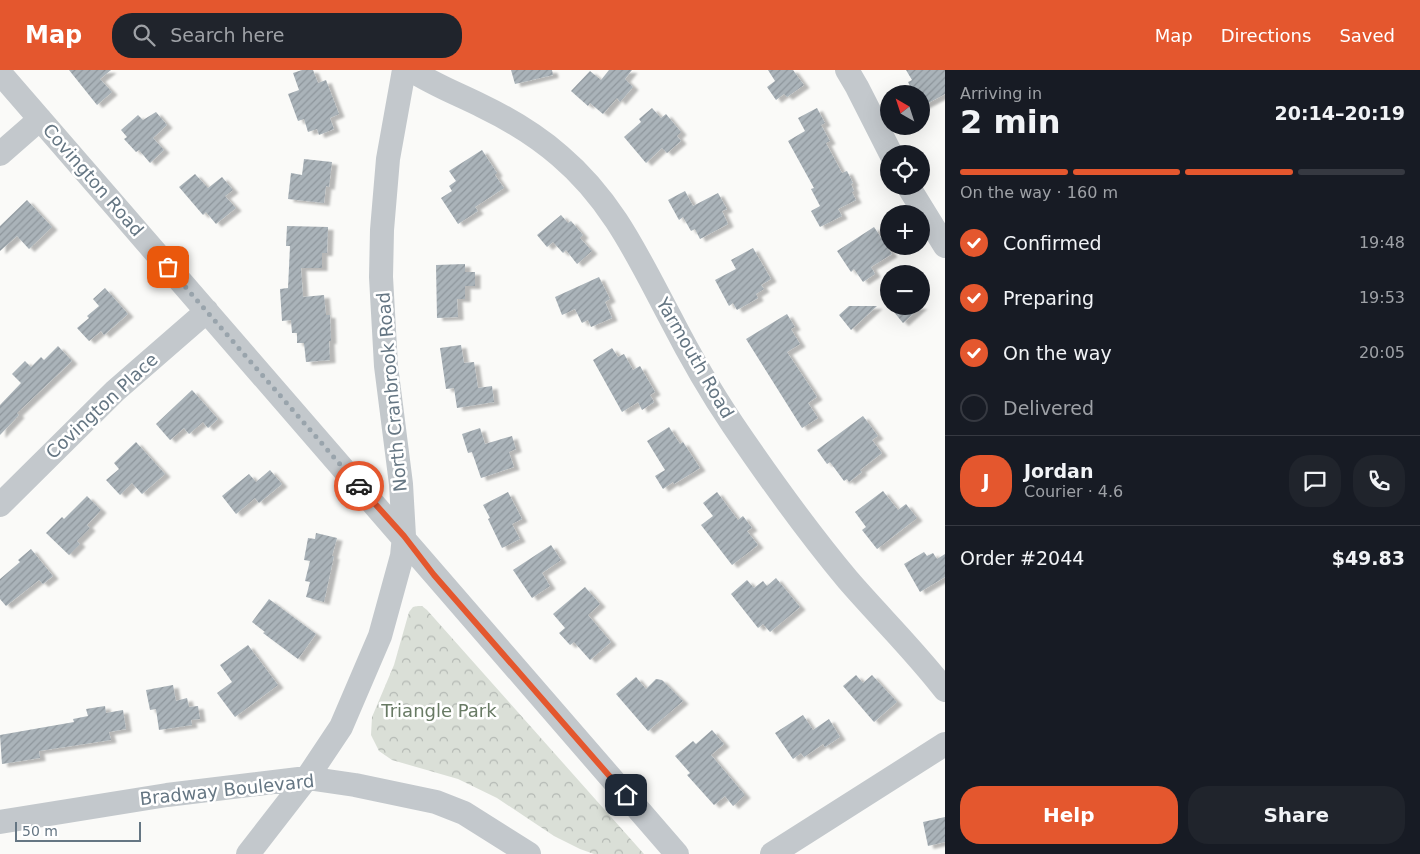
<!DOCTYPE html>
<meta charset="utf-8">
<style>
:root{--surface:#171b24;--page:#20242c;--text:#f1f3f6;--muted:#9ea1a6;--line:#363941;--accent:#e4572e}
body{margin:0;font-family:"DejaVu Sans",sans-serif;background:var(--page);color:var(--text);height:100vh;display:flex;flex-direction:column;font-size:19px;white-space:nowrap}
*{box-sizing:border-box;margin:0}
p{font-size:16px;color:var(--muted)}
.icon{flex:none;width:28px;height:28px;fill:none;stroke:currentColor;stroke-width:2;stroke-linecap:round;stroke-linejoin:round}
.map{position:relative;flex:1;overflow:hidden}
.details{display:flex;flex-direction:column;background:var(--surface);width:475px}
.details>*{flex:none}
.needle{width:32px;rotate:321deg}
.tools{position:absolute;left:880px;top:15px;display:grid;gap:10px}
.tools a{display:grid;place-items:center;width:50px;height:50px;border-radius:50%;background:var(--surface);box-shadow:0 5px 20px #0002;font-size:25px}
.scale{position:absolute;left:15px;bottom:12px;width:126px;box-sizing:border-box;padding-left:5px;border:2px solid #657683;border-top:0;font-size:14px;line-height:18px;white-space:nowrap;color:#657683;-webkit-text-stroke:4px #fff;paint-order:stroke}
.pin{position:absolute;display:grid;place-items:center;width:42px;height:42px;color:#fff;margin:-21px;border-radius:10px;box-shadow:0 2px 8px #0006}
.courier{position:absolute;display:grid;place-items:center;width:50px;height:50px;margin:-25px;border:4px solid #e4572e;border-radius:50%;background:#fff;color:#222;box-shadow:0 1px 6px #0007}
.headline em{font-style:normal;font-weight:800}
.headline div{display:flex;flex-direction:column-reverse}
.headline{display:flex;align-items:center;justify-content:space-between;height:85px;padding:0 15px}
h1{font-size:32px;font-weight:800;line-height:38px}
.bar{display:grid;grid-template-columns:repeat(4,1fr);gap:8px 5px;align-content:center;height:60px;padding:0 15px}
.bar i{height:6px;border-radius:4px;background:var(--line)}
.bar .active{background:var(--accent)}
.bar p{grid-column:span 4}
.line{display:flex;align-items:center;gap:12px;padding:0 15px;border-top:1px solid var(--line)}
.line div{flex:1}
.round{display:grid;place-items:center;flex:none;width:52px;height:52px;border-radius:20px;background:var(--page)}
ol{padding:0 15px;list-style:none}
li{display:flex;align-items:center;gap:15px;height:55px}
li p{margin-inline-start:auto}
li .icon{padding:5px;border-radius:50%;background:var(--accent);color:#fff;stroke-width:4}
li:last-child{color:var(--muted)}
li i{width:28px;height:28px;border:2px solid var(--line);border-radius:50%}
.button{display:flex;gap:10px;margin-top:auto;padding:10px 15px}
.button a{flex:1;height:58px;border-radius:20px;background:var(--accent);color:#fff;font-size:20px;font-weight:800;line-height:58px;text-align:center}
.button a+a{background:var(--page);color:var(--text)}
header{display:flex;align-items:center;gap:30px;box-sizing:border-box;height:70px;padding:0 25px;background:var(--accent);color:#fff}
header strong{font-size:24px}
nav{display:flex;gap:28px;margin-inline-start:auto;font-size:18px}
.search{width:350px;height:45px;background:var(--page);display:flex;align-items:center;gap:12px;box-sizing:border-box;padding:0 18px;border-radius:20px;color:var(--muted);font-size:19px}
main{display:flex;flex:1;min-height:0}
.map>svg:first-child{display:block}
.park{fill:url(#park-crowns)}
.building{fill:url(#building-hatch);filter:url(#shadow)}
.lines{fill:none;stroke-linecap:round;stroke-linejoin:round}
.minor{stroke:#c3c8cc;stroke-width:24}
.done{stroke:#99a4ac;stroke-width:5;stroke-dasharray:0 9}
.route{stroke:#e4572e;stroke-width:6}
.labels{text-anchor:middle;stroke-width:5;stroke-linejoin:round;paint-order:stroke}
.street-label{font-size:18px;fill:#657683;stroke:#fff}
.park-label{font-size:18px;fill:#687a64;stroke:#fff}
</style>
<header>
<strong>Map</strong>
<div class="search"><svg class="icon" aria-label="search" viewBox="0 0 24 24"><circle cx="10" cy="10" r="6"/><path d="M15 15l6 6"/></svg>Search here</div>
<nav><a>Map</a><a>Directions</a><a>Saved</a></nav>
</header>
<main>
<div class="map">
<svg width="945" height="784" viewBox="0 0 945 784">
<defs>
<pattern id="park-crowns" width="20" height="18" patternUnits="userSpaceOnUse" patternTransform="scale(1.25)"><rect width="20" height="18" fill="#dadfd7"/><path d="M2 6a3 3 0 1 1 6 0M12 15a3 3 0 1 1 6 0" fill="none" stroke="#b4b9b4"/></pattern>
<pattern id="building-hatch" width="6" height="6" patternUnits="userSpaceOnUse" patternTransform="scale(1.25)"><rect width="6" height="6" fill="#aab3b9"/><path d="M-1 1l2-2M0 6l6-6M5 7l2-2" fill="none" stroke="#8e969c"/></pattern>
<filter id="shadow"><feDropShadow dx="5.5" dy="3" stdDeviation="1" flood-color="#0004"/></filter>
</defs>
<rect width="100%" height="100%" fill="#fafaf8"/>
<path class="park" d="M418,536H422L427,540L644,784H594L580,779L554,766L497,728L458,709L392,690L379,681L371,665L372,647L394,595L409,542L413,537Z"/>
<path class="building" d="M69,0H111L100,9L112,22L97,35Z
M302,0H313L318,13L326,10L339,44L330,48L334,59L319,65L317,59L308,62L304,49L298,51L288,24L299,20L293,3Z
M511,0H552L553,5L515,14Z
M609,0H632L625,9L633,17L620,32L617,28L603,44L590,33L588,36L571,21L590,1L601,10Z
M768,0H793L804,15L787,27L784,24L776,30L767,17L775,11Z
M906,0H945V24L921,37V24H914L908,12L912,10Z
M652,38L661,48L666,44L681,62L677,66L681,71L667,83L662,78L646,93L624,67L641,52L639,49Z
M817,38L825,53L821,55L830,71L826,73L842,103L847,101L853,113L851,114L854,121L852,122L856,130L838,139L842,146L820,157L811,141L820,136L811,119L814,118L788,71L805,61L798,48Z
M156,42L167,55L153,68L164,80L150,93L139,80L136,82L124,69L127,67L121,60L138,45L143,50Z
M482,80L497,103L495,105L504,118L475,137L478,141L458,154L441,128L452,121L449,116L456,111L449,101Z
M304,89L332,92L329,117L326,116L324,133L288,129L291,103L302,105Z
M195,104L208,118L222,107L233,120L225,126L236,138L216,154L206,142L203,145L179,117Z
M685,121L693,136L718,123L727,139L722,141L728,154L700,169L695,159L691,161L683,147L679,150L668,130Z
M27,130L52,157L29,179L17,166L0,181V156Z
M561,145L568,153L571,151L583,165L580,168L592,181L577,194L566,180L563,183L553,172L547,177L537,165Z
M287,156L328,157L327,183H322V198H301L303,227L324,225L326,245H330L331,271H329L330,290L306,292L304,273H297V263H292L291,250L282,251L280,219L288,218L290,176H286Z
M874,157L892,184L871,197L875,204L863,212L854,199L851,202L837,181Z
M753,178L771,209L761,215L764,219L756,224L758,228L737,240L733,233L729,236L715,210L736,199L731,190Z
M465,194V202H475V216H465V229H457L458,247L437,248L436,195Z
M599,207L610,229L605,232L612,248L591,257L588,250L582,253L575,239L562,245L555,227Z
M105,218L128,244L104,265L101,261L89,271L77,258L89,248L87,246L99,236L93,229Z
M849,236H877L851,260L839,245Z
M889,236H922L903,253Z
M787,244L795,257L791,259L800,274L787,282L817,327L808,333L818,348L802,358L746,269Z
M461,275L464,293L474,292L478,318L492,316L494,332L457,338L454,318L446,319L440,278Z
M58,276L72,291L17,343L19,345L0,365V335L21,313L12,304L25,291L31,297L41,287L44,290Z
M612,278L618,287L624,284L633,300L640,296L655,322L650,325L654,332L642,340L638,332L622,342L593,290Z
M192,320L218,349L208,358L203,352L189,364L184,358L170,370L156,354Z
M863,346L878,366L872,370L882,383L860,400L862,402L849,412L847,409L844,411L830,392L827,394L817,380Z
M669,357L680,374L683,372L700,398L674,414L673,412L663,419L655,406L665,400L647,371Z
M480,358L485,374L512,366L516,379L509,382L514,397L481,408L472,382L468,383L462,364Z
M136,372L165,404L142,424L132,413L120,425L106,410L119,399L114,393Z
M270,400L282,414L259,433L255,428L236,444L222,426L249,404L256,412Z
M883,421L898,440L906,434L917,448L877,479L862,460L866,457L855,442Z
M508,422L522,449L512,454L520,469L502,478L488,449L490,448L483,435Z
M717,422L738,450L743,446L752,458L747,461L758,475L732,495L701,455L713,446L703,433Z
M87,426L101,440L87,455L90,458L77,471L80,474L69,485L46,463L62,447L64,449Z
M316,463L337,468L332,486H334L324,532L306,527L310,512L305,511L310,491L304,490L308,468L315,469Z
M551,475L561,490L542,503L550,516L532,528L513,500Z
M31,479L53,506L43,514L39,510L6,536L0,529V509L20,492L18,490Z
M924,482L927,486L933,483L937,489L945,484V507L920,522L904,494Z
M776,508L800,537L770,562L763,554L758,558L731,524L747,510L754,518L763,511L767,516Z
M585,517L600,534L588,545L611,572L590,590L574,572L570,575L559,563L565,558L553,544Z
M269,529L316,564L298,589L263,563L265,562L252,552Z
M248,575L278,615L235,647L217,623L232,612L220,595Z
M856,605L863,613L872,605L897,632L874,652L843,616Z
M636,607L646,619L656,609L662,610L683,631L648,661L616,624Z
M173,615L176,631L187,628L189,637L198,636L200,649L191,650L192,655L159,660L156,639L150,640L146,620Z
M105,636L106,643L123,640L126,659L109,662L111,670L39,681L40,688L2,694L0,665L74,652L73,649L88,646L86,639Z
M803,645L813,660L829,649L840,667L825,677L823,674L804,687L801,683L793,689L775,663Z
M712,660L724,674L711,685L745,725L733,736L725,726L714,735L687,705L690,703L675,686L693,671L696,674Z
M945,747V772L928,776L923,752Z"/>
<g class="lines">
<path class="minor" d="M411,0C434,15 458,24 482,36C509,49 537,66 560,86C613,131 638,187 670,247C689,284 710,321 733,355C769,408 807,461 848,510C880,547 915,581 945,620
M847,0L857,17L891,84
M0,3L677,784
M0,84L40,49
M908,116L945,176
M0,435L115,321L207,241
M0,752L167,725L307,708L355,715L436,732L464,743L529,784
M248,784L307,708L341,657L380,566L402,486L404,466L401,414L386,296L381,207L382,160L388,89L404,0
M772,784L945,674"/>
</g>
<g class="lines">
<path class="done" d="M168,197L359,416"/>
<path class="route" d="M359,416L404,466L434,505L626,725"/>
</g>
<g class="labels">
<g class="street-label">
<text transform="translate(93 110) rotate(49)" y="6">Covington Road</text>
<text transform="translate(695 288) rotate(60)" y="6">Yarmouth Road</text>
<text transform="translate(392 322) rotate(-95)" y="6">North Cranbrook Road</text>
<text transform="translate(102 336) rotate(-43)" y="6">Covington Place</text>
<text transform="translate(227 720) rotate(-6)" y="6">Bradway Boulevard</text>
</g>
<g class="park-label">
<text x="439" y="647">Triangle Park</text>
</g>
</g>
</svg>
<div class="tools">
<a><svg class="needle" viewBox="-14 -14 28 28"><path d="M0-13l5 13h-10z" fill="#e53935"/><path d="M0 13l5-13h-10z" fill="#9ea1a6"/></svg></a>
<a><svg class="icon" aria-label="locate" viewBox="0 0 24 24"><circle cx="12" cy="12" r="6"/><path d="M12 2v4M12 18v4M2 12h4M18 12h4"/></svg></a>
<a>+</a>
<a>−</a>
</div>
<div class="scale">50 m</div>
<div class="pin" style="left:168px;top:197px;background:#ea580c"><svg class="icon" aria-label="bag" viewBox="0 0 24 24"><path d="M5 8h14l-1 12H6zM9 8a3 3 0 0 1 6 0"/></svg></div>
<div class="pin" style="left:626px;top:725px;background:#1f2937"><svg class="icon" aria-label="home" viewBox="0 0 24 24"><path d="M3 11l9-7 9 7M6 9v11h12V9"/></svg></div>
<div class="courier" style="left:359px;top:416px"><svg class="icon" aria-label="car" viewBox="0 0 24 24"><path d="M5 17H2v-5l4-1 3-4h7l3 4 3 1v5h-3M9 17h6M6 11h13"/><circle cx="7" cy="17" r="2"/><circle cx="17" cy="17" r="2"/></svg></div>
</div>
<section class="details">
<div class="headline"><div><h1>2 min</h1><p>Arriving in</p></div><em>20:14–20:19</em></div>
<div class="bar"><i class="active"></i><i class="active"></i><i class="active"></i><i></i><p>On the way · 160 m</p></div>
<ol>
<li><svg class="icon" aria-label="check" viewBox="0 0 24 24"><path d="M5 12l5 5 9-10"/></svg>Confirmed<p>19:48</p></li>
<li><svg class="icon" aria-label="check" viewBox="0 0 24 24"><path d="M5 12l5 5 9-10"/></svg>Preparing<p>19:53</p></li>
<li><svg class="icon" aria-label="check" viewBox="0 0 24 24"><path d="M5 12l5 5 9-10"/></svg>On the way<p>20:05</p></li>
<li><i></i>Delivered</li>
</ol>
<div class="line" style="height:90px"><b class="round" style="background:var(--accent);color:#fff">J</b><div><b>Jordan</b><p>Courier · 4.6</p></div><a class="round"><svg class="icon" aria-label="chat" viewBox="0 0 24 24"><path d="M4 5h16v11H9l-5 4z"/></svg></a><a class="round"><svg class="icon" aria-label="phone" viewBox="0 0 24 24"><path d="M5 4h4l2 5-3 2q2 4 5 5l2-3 5 2v4C11 20 4 13 5 4z"/></svg></a></div>
<div class="line" style="height:65px"><div>Order #2044</div><b>$49.83</b></div>
<div class="button"><a>Help</a><a>Share</a></div>
</section>
</main>
